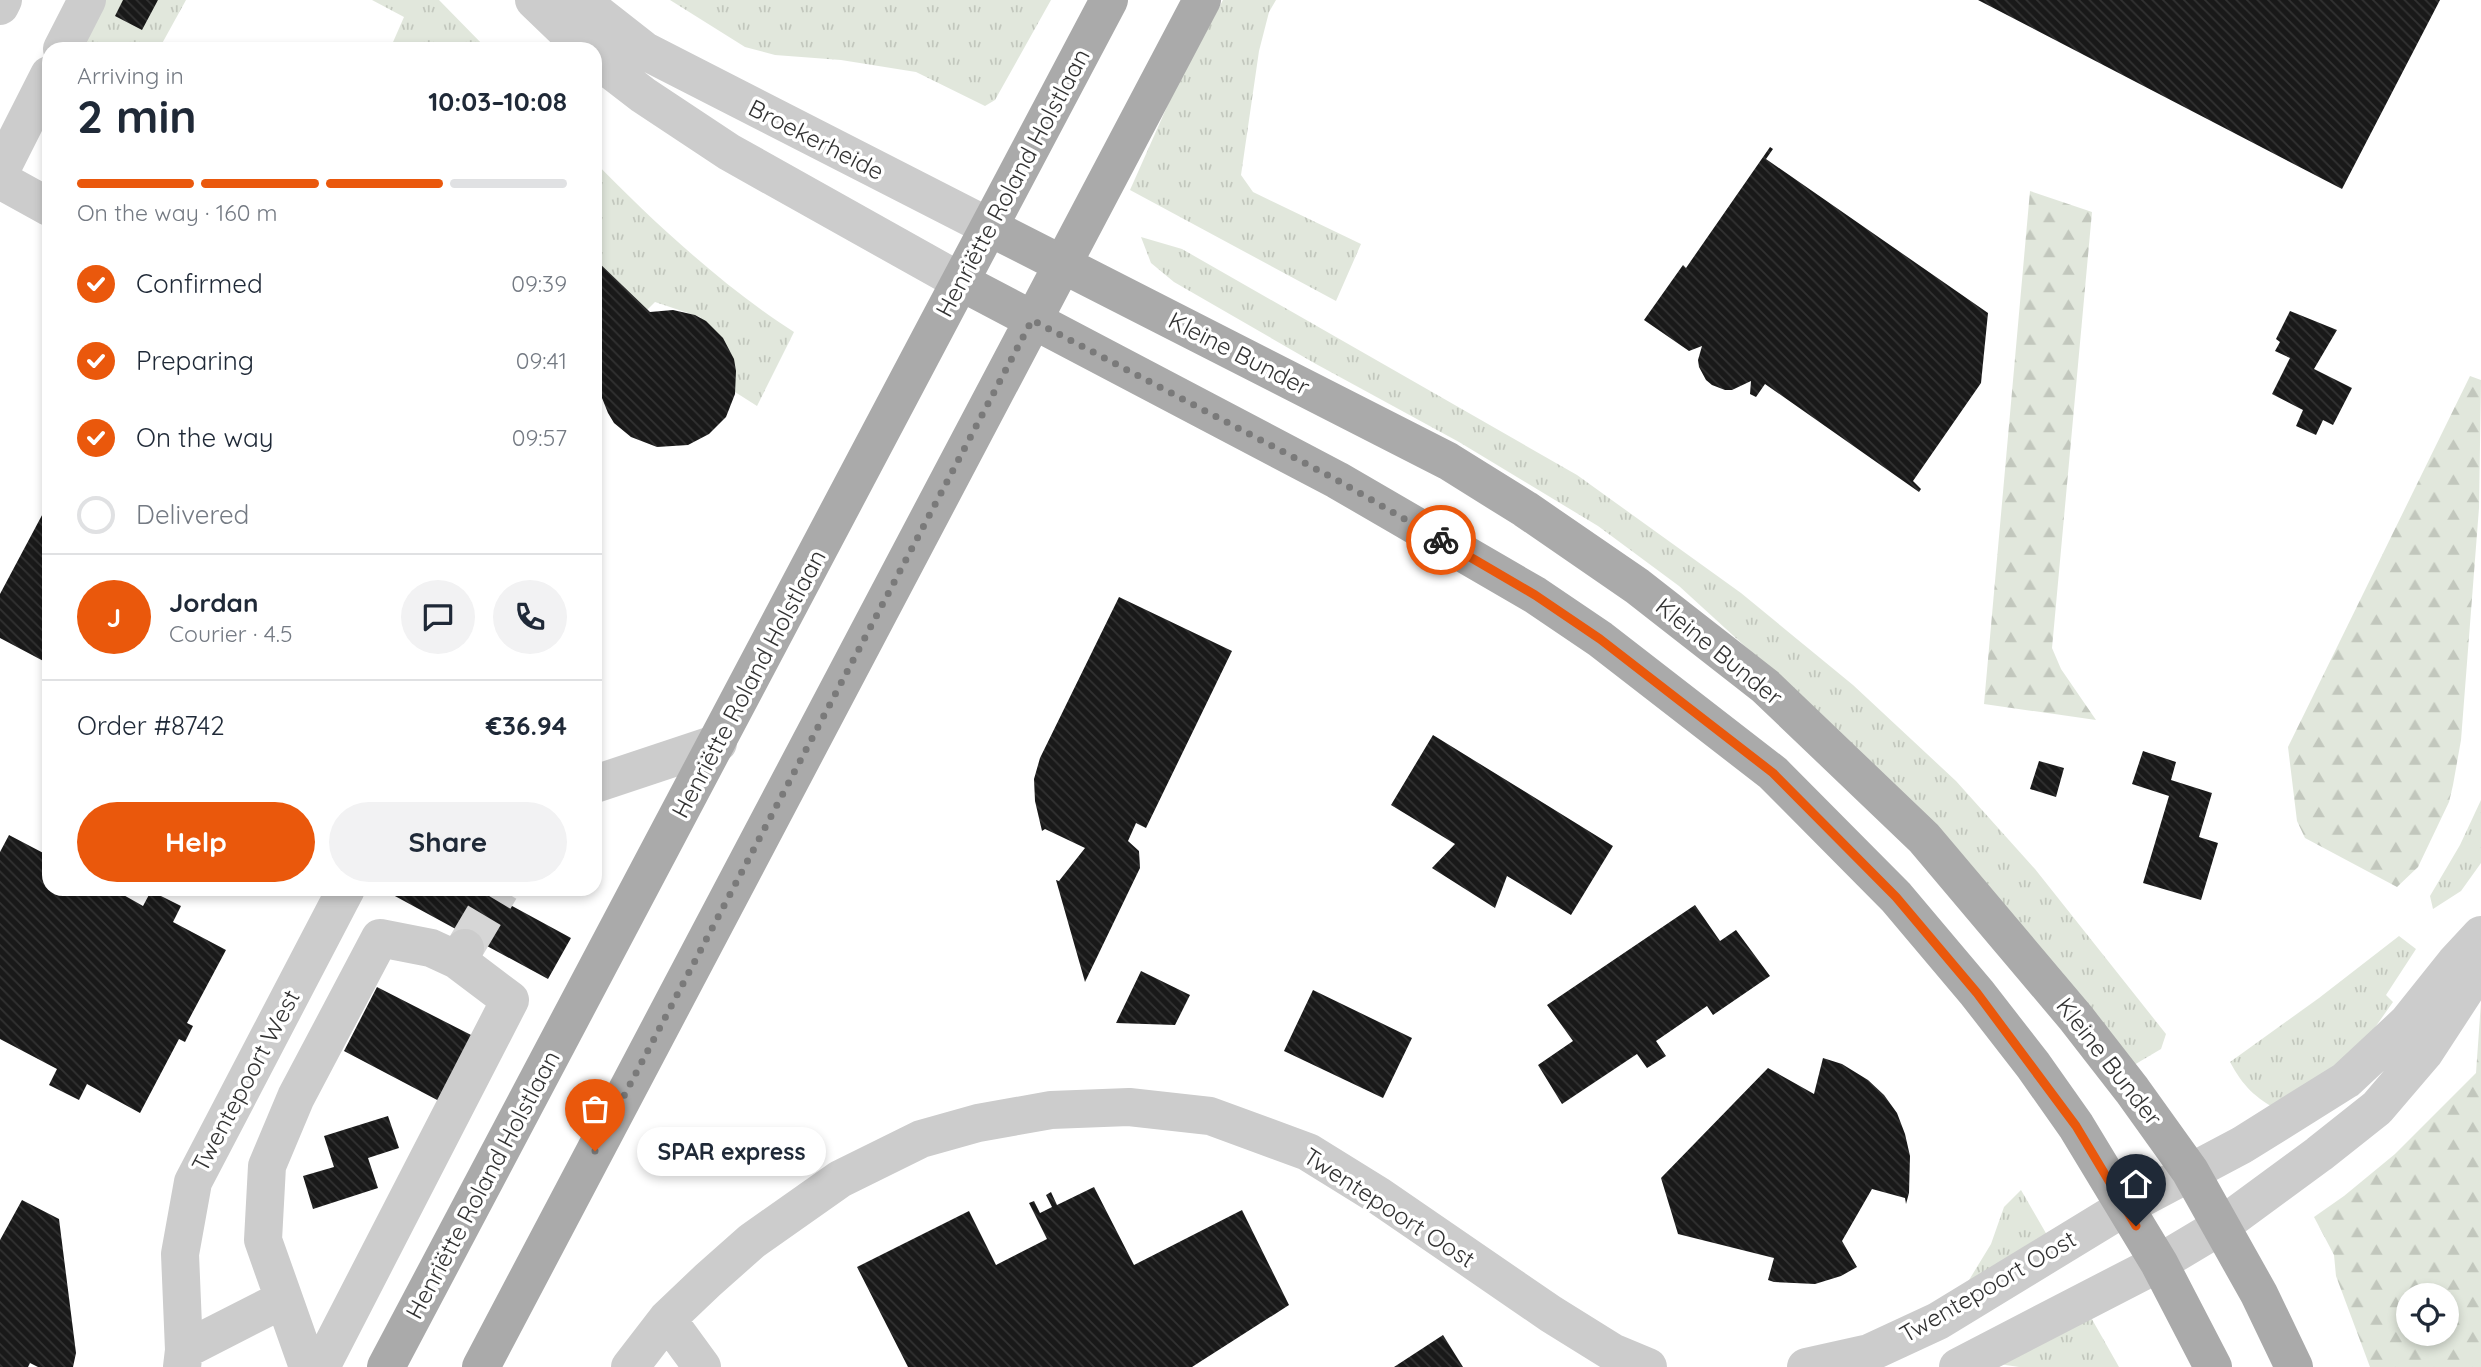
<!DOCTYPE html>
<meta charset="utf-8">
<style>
:root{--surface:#fff;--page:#f2f2f3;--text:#1f2937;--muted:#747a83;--line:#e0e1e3;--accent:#ea580c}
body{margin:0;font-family:Quicksand,sans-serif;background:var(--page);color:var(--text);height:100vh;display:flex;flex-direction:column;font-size:26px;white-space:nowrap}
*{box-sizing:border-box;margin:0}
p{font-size:23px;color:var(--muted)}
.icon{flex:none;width:38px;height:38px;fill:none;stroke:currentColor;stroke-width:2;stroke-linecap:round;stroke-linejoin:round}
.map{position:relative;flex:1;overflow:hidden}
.details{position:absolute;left:42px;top:42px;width:560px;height:854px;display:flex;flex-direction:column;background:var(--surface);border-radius:21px;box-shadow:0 4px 10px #0003}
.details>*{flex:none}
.fabs{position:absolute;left:2396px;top:1283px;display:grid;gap:14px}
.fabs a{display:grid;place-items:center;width:63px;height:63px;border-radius:50%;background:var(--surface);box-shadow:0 4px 10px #0003;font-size:35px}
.pin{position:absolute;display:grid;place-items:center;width:60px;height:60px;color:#fff;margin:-72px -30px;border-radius:50% 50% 50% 0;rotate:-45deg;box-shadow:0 0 7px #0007}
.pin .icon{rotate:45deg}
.courier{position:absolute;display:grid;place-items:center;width:70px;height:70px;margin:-35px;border:5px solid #ea580c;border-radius:50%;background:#fff;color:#222;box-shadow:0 2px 9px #0007}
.bubble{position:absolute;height:49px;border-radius:24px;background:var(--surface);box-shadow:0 4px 10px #0003;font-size:23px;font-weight:700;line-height:49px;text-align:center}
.head em{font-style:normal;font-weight:700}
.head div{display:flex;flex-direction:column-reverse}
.head{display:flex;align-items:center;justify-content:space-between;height:119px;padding:0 35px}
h1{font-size:46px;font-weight:700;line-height:52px}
.bar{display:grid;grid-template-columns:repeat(4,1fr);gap:10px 7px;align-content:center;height:84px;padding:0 35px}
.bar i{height:9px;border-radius:5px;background:var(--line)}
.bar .active{background:var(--accent)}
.bar p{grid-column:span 4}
.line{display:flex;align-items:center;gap:18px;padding:0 35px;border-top:2px solid var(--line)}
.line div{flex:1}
.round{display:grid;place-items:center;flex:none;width:74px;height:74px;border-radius:37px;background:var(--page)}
ol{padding:0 35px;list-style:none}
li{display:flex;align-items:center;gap:21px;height:77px}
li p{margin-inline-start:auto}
li .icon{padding:7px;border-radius:50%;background:var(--accent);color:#fff;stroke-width:4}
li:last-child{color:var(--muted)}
li i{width:38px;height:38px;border:4px solid var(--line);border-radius:50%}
.button{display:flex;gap:14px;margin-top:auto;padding:14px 35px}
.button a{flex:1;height:80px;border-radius:42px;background:var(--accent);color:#fff;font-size:28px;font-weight:700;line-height:80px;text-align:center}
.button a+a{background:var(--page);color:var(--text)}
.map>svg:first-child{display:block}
.grass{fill:url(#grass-tufts)}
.forest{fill:url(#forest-firs);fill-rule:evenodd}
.building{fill:url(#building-back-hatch)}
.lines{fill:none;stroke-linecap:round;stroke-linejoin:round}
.minor-tunnel{stroke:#d6d6d6;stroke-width:38;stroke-dasharray:38 19;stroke-linecap:butt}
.minor{stroke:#ccc;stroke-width:38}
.major{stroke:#aaa;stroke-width:38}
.done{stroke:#7a7a7a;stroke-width:7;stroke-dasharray:0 12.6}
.route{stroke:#ea580c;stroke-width:9}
.labels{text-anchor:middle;stroke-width:7;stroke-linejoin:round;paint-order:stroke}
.street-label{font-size:24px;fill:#323232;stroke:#fff}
</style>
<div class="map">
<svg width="2481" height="1367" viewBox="0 0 2481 1367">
<defs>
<pattern id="grass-tufts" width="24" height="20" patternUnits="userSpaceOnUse" patternTransform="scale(1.75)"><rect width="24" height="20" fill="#e1e7dc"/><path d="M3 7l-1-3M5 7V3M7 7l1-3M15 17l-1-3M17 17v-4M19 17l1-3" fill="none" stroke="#c2c7bd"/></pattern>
<pattern id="forest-firs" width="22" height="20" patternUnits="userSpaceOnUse" patternTransform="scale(1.75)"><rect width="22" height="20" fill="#e1e7dc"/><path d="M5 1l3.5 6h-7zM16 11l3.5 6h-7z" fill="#c2c7bd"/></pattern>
<pattern id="building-back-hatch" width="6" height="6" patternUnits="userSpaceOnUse" patternTransform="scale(1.75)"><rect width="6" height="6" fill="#191919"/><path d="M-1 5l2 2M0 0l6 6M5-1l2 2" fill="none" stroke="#323232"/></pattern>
</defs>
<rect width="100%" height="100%" fill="#fff"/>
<path class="grass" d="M95,0H186L159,49H70Z
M372,0H439L487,49H390L404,17Z
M670,0H1051L995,100L985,106L916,72L841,60L775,55L745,47Z
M1223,0H1276L1269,12L1259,51L1241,175L1253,192L1361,244L1336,301L1130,190L1174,91Z
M595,162C651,220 726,289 794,332L757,406L724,385L727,358L700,317L655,302L638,319L595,273Z
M1141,237L1182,249L1577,475L1741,593L1853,685L1956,781L2035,869L2166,1034L2161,1049L2134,1065L1782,680L1679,586L1598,526L1459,442L1316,364L1174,282L1151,263Z
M2481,800V863L2461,891L2433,909L2430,896L2460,845Z
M2399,936L2416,949L2386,995L2393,1002L2359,1050L2280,1111C2255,1098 2243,1086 2230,1062L2319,998Z
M2021,1190L2047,1235L1966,1285L1991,1244L2004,1207Z
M2089,1314L2119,1367H2019L1999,1364Z"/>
<path class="forest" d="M2030,191L2092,212L2052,648L2061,669L2096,720L1984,704Z
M2470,376L2481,380L2479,508L2461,740L2453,785L2449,802L2418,867L2397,887L2305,838L2297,821L2288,747Z
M2481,1002V1367H2370L2336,1276L2334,1255L2314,1217L2344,1196L2395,1154L2476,1073ZM2446,1295V1334H2408V1295Z"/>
<path class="building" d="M123,0H158L142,30L115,16Z
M1978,0H2440L2342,189Z
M1770,147L1773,149L1766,159L1988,313L1981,383L1913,481L1921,489L1919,492L1765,384L1756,397L1750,394L1751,381L1732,390H1725L1712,385L1706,380L1699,367L1698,360L1702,346L1689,351L1644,320L1683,265L1686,268Z
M595,259L650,312L673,310L695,315L706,321L723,338L734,359L736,371L735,394L726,417L709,434L688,445L657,447L631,437L614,423L608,413L600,393V365L595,360Z
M2290,311L2337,330L2314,369L2352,388L2333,425L2323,420L2316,435L2296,426L2303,410L2272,394L2290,358L2275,351L2280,342L2276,339Z
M49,502V664L0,638V594Z
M1119,597L1232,651L1146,828L1136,823L1128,841L1139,851L1140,868L1085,982L1056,880L1059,881L1085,848L1045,829L1042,831L1035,801L1034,779L1040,758Z
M1433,735L1613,846L1571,915L1507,876L1495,908L1432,868L1455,844L1391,805Z
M2143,751L2176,762L2171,780L2212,793L2199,837L2218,843L2201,900L2143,883L2169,796L2132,784Z
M2039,761L2064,768L2056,797L2030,789Z
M9,835L49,856V889H113L143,906L151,891L181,906L173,922L226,950L187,1023L193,1026L185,1042L179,1039L140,1113L87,1084L79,1100L49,1085L57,1069L0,1039V852Z
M382,889H481L571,938L548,979Z
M1695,905L1720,941L1736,930L1770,976L1713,1015L1707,1006L1656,1041L1666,1056L1647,1068L1637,1054L1562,1104L1538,1065L1573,1041L1547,1005Z
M1141,971L1190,995L1175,1025L1116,1023Z
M377,987L475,1037L441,1102L344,1051Z
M1313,990L1412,1038L1383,1098L1284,1051Z
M1823,1058L1842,1064L1868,1080L1884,1095L1897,1113L1905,1134L1910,1156L1909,1193L1906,1204L1905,1198L1872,1189L1842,1241L1857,1267L1841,1276L1815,1284L1774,1282L1768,1280L1774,1258L1678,1234L1661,1178L1768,1068L1814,1094Z
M388,1116L399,1148L368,1158L378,1188L313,1209L303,1176L334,1167L324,1136Z
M1094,1187L1134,1265L1242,1210L1289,1305L1192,1367H908L857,1267L969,1211L996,1265L1047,1239L1029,1203L1034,1201L1040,1213L1052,1207L1046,1195L1051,1192L1057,1205Z
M22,1200L59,1219L76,1353L73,1367H38L30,1363L28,1367H0V1240Z
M1443,1335L1463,1367H1394Z"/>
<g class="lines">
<path class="minor-tunnel" d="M465,948L500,889"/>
<path class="minor" d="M534,0L585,49
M580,0L645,51L991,228
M0,6L3,0
M62,49L87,0
M595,58L643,95L729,152L961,282
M0,172L49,75
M0,180L49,207
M595,784L718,743
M667,1319L702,1367
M184,1350L282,1300
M182,1367L184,1350L180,1254L193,1182L346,889
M308,1367L263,1240L267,1166L296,1097L380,938L431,948L457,960
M321,1367L510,1000L457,960L465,948
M630,1367L667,1319L708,1280L752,1241L840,1179L921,1139L978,1123L1051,1110L1129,1107L1210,1116L1308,1152L1379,1196L1551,1314L1612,1352L1648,1367
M1806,1367L1869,1353L1938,1321L2125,1207L2242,1145L2346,1080L2407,1023L2455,963L2481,935
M1958,1367L2159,1263L2221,1226L2319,1154L2377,1108L2424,1053L2477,972L2479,966"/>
<path class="major" d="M991,228L1448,461L1525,509L1637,586L1765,686L1924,838L2076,1018L2132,1090L2190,1171L2259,1294L2294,1367
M961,282L1337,480L1535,595L1600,639L1773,773L1896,897L1977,993L2033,1065L2076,1126L2159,1263L2213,1367
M386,1367L1109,0
M481,1367L1202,0"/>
</g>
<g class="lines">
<path class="done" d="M595,1151L1032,320L1337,480L1441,540"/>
<path class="route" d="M1441,540L1535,595L1600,639L1773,773L1896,897L1977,993L2076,1126L2136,1226"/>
</g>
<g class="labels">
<g class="street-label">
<text transform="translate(816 140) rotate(27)" y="8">Broekerheide</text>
<text transform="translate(1013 183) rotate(-62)" y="8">Henriëtte Roland Holstlaan</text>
<text transform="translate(1239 354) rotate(27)" y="8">Kleine Bunder</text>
<text transform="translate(1719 652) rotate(39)" y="8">Kleine Bunder</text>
<text transform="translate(749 684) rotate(-62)" y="8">Henriëtte Roland Holstlaan</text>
<text transform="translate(2109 1062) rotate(52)" y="8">Kleine Bunder</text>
<text transform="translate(246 1081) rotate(-62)" y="8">Twentepoort West</text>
<text transform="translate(483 1185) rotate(-62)" y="8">Henriëtte Roland Holstlaan</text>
<text transform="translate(1389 1208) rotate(33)" y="8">Twentepoort Oost</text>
<text transform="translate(1988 1287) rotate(-30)" y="8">Twentepoort Oost</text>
</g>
</g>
</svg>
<div class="fabs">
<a><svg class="icon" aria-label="locate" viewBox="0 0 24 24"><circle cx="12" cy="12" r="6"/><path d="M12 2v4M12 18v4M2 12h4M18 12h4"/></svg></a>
</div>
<div class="pin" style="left:595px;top:1151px;background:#ea580c"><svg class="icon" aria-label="bag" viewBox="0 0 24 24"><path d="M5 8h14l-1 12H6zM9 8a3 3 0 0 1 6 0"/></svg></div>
<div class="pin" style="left:2136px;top:1226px;background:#1f2937"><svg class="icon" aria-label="home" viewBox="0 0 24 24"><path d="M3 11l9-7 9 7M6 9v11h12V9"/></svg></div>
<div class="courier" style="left:1441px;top:540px"><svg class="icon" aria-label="bike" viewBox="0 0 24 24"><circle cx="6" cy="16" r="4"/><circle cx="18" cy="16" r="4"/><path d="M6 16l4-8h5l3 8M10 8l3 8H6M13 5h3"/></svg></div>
<div class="bubble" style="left:637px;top:1127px;width:189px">SPAR express</div>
<section class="details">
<div class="head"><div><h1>2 min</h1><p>Arriving in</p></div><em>10:03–10:08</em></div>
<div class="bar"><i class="active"></i><i class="active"></i><i class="active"></i><i></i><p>On the way · 160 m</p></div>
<ol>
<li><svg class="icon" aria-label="check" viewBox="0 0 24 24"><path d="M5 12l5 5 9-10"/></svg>Confirmed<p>09:39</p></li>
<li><svg class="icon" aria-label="check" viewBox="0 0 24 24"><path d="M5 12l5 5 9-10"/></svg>Preparing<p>09:41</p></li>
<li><svg class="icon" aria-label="check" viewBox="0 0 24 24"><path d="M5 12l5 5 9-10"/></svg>On the way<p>09:57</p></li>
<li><i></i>Delivered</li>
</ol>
<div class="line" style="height:126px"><b class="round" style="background:var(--accent);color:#fff">J</b><div><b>Jordan</b><p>Courier · 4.5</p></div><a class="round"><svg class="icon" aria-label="chat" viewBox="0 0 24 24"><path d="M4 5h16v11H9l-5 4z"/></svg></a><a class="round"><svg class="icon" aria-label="phone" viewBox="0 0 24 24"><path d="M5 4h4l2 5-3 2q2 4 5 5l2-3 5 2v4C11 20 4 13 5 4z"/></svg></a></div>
<div class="line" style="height:91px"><div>Order #8742</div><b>€36.94</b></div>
<div class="button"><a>Help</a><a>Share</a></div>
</section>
</div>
